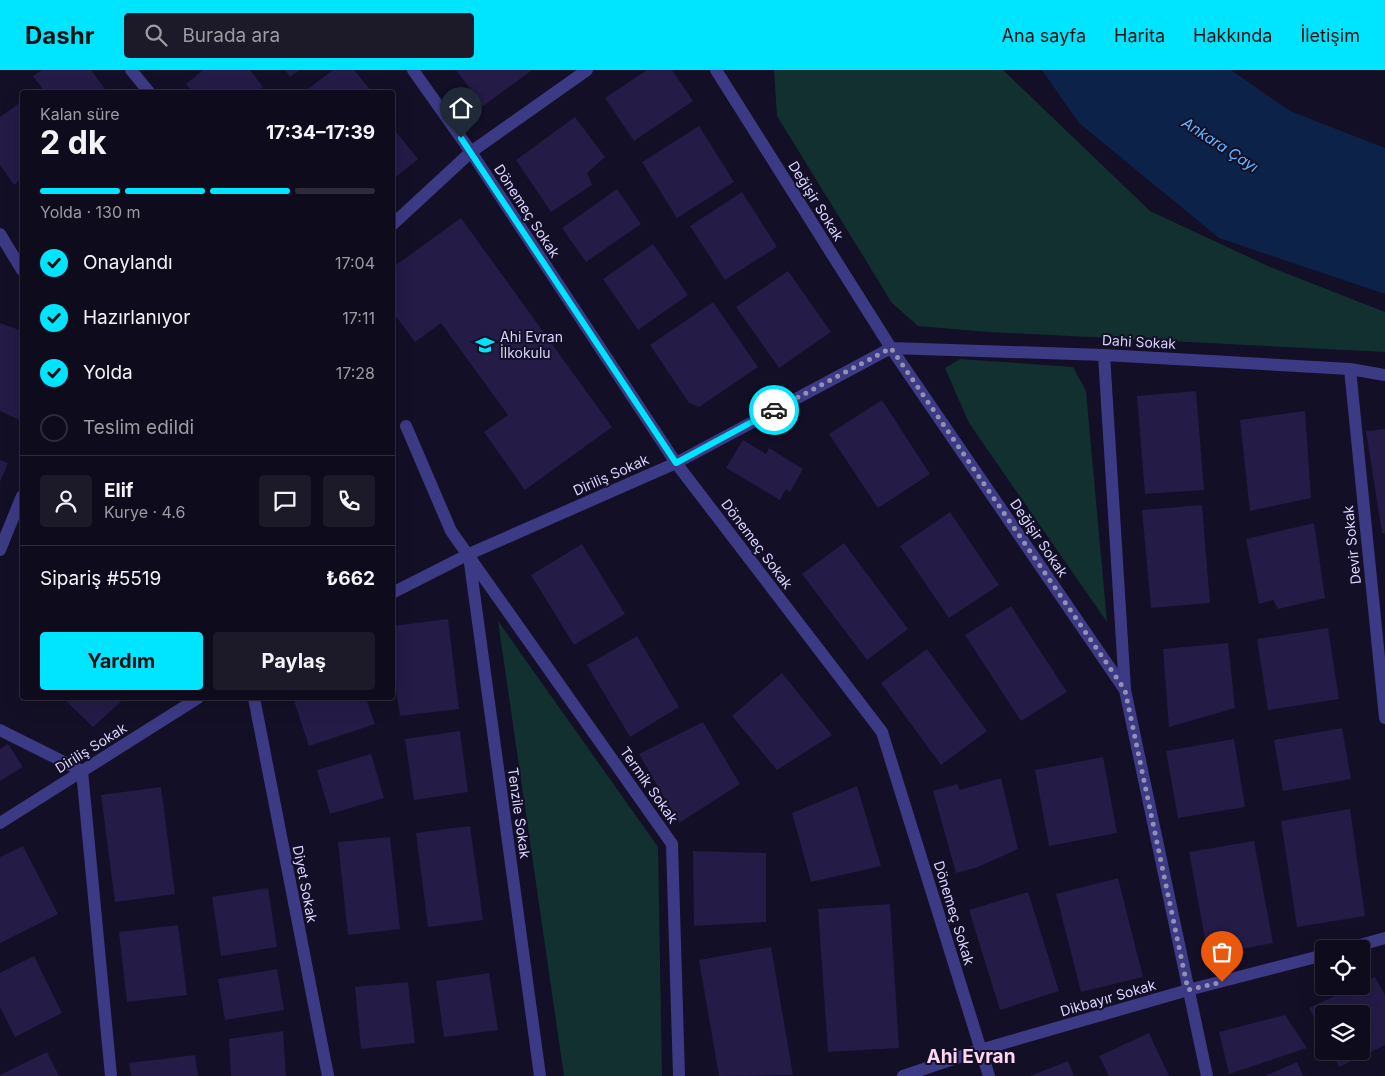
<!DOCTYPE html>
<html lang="tr">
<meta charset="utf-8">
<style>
:root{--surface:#0e0b1c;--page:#1c1929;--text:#f1f3f6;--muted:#9b9ba3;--line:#2e2b3b;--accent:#00e5ff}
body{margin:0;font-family:Inter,sans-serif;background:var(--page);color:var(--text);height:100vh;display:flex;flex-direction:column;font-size:19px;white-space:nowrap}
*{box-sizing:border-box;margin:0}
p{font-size:16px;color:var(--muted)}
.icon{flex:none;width:28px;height:28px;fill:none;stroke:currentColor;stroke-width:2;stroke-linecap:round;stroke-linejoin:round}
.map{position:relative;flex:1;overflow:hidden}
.side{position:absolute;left:20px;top:20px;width:375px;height:610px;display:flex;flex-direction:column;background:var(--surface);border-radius:5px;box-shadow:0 5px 20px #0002,0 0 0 1px var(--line)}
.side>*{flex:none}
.buttons{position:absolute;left:1315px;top:870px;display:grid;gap:10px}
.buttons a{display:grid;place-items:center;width:55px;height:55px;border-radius:5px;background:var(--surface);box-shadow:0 5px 20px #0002,0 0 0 1px var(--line);font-size:25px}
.pin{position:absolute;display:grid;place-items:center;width:42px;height:42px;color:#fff;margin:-51px -21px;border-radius:50% 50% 50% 0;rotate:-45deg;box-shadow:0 0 5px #0007}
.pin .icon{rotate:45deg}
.courier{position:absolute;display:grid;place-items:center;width:50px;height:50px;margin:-25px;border:4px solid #00e5ff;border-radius:50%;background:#fff;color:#222;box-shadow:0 1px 6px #0007}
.head em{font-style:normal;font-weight:700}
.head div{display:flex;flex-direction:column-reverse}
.head{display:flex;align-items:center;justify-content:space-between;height:85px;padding:0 20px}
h1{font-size:32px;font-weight:700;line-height:38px}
.bar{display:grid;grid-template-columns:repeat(4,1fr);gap:8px 5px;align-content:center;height:60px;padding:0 20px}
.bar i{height:6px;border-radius:4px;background:var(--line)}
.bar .current{background:var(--accent)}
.bar p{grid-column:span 4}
.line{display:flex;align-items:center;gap:12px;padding:0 20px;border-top:1px solid var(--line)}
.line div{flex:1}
.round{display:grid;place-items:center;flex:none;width:52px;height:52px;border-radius:5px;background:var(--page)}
ol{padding:0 20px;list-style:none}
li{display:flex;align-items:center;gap:15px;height:55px}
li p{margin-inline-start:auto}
li .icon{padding:5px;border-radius:50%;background:var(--accent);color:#111;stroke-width:4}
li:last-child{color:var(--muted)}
li i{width:28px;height:28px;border:2px solid var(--line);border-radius:50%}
.action{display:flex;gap:10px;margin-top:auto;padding:10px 20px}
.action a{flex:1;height:58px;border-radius:5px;background:var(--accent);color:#111;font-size:20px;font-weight:700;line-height:58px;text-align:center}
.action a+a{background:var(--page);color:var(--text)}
header{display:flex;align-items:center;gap:30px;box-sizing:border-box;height:70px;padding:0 25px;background:var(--accent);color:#111}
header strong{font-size:24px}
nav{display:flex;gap:28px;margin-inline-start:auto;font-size:18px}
.search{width:350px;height:45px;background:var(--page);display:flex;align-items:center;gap:12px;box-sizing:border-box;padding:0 18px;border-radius:5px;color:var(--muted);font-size:19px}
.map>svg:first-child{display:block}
.green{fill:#12302f}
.water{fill:#0c2248}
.building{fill:#241b47}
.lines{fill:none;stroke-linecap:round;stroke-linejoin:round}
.minor{stroke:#3d3a85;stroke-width:12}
.done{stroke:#948fb3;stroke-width:5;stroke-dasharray:0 9}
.route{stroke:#00e5ff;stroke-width:6}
.labels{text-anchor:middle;stroke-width:4;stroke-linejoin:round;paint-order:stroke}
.street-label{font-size:14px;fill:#d9d4ff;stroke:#130f26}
.poi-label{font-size:14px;fill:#d9d4ff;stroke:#130f26;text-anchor:start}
.water-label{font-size:15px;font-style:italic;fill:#62b6ff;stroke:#130f26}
.district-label{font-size:19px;font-weight:bold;fill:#ffd6f0;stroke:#130f26}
</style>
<header>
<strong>Dashr</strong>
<div class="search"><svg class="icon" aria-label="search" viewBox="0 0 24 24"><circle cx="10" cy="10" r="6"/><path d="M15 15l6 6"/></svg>Burada ara</div>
<nav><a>Ana sayfa</a><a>Harita</a><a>Hakkında</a><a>İletişim</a></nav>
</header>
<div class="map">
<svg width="1385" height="1006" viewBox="0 0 1385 1006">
<rect width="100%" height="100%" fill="#130f26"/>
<path class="green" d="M774,0H1003L1150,141L1270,197L1385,242V282L989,262L918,256L892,233L777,46Z
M960,289L1073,297L1086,321L1107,552L969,353L945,298Z
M498,551L658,777L662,1006H564Z"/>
<path class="water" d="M1042,0H1231L1290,41L1385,78V224L1219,168L1079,53Z"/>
<path class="building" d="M42,0H91L107,22H45L33,6Z
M203,0H250L263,17L256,22H193L186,14Z
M285,0H299L290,7Z
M333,0H354L372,22H304Z
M456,0H532L483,36Z
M647,0H672L693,31L634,71L605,28Z
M22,31V108L14,115L0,95V47Z
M575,47L605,87L587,103L592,115L551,142L516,90Z
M699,56L734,112L677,148L642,92Z
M392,57L418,89L392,110Z
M617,119L641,154L586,192L562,158Z
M742,122L777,177L725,210L690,156Z
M461,148L612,357L525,420L484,362L508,345L441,253L415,272L392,241V198Z
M653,174L688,225L638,260L603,209Z
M788,201L831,262L779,298L736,237Z
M713,232L758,297L699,337L689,333L650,275Z
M0,253L22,261V351L0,341Z
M1196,321L1204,420L1145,424L1137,326Z
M882,330L930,404L878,438L829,364Z
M1305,341L1311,428L1250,441L1240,350Z
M1385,359V463H1382L1366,361Z
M743,370L766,384L769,378L803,399L790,422L786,419L780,430L726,398Z
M0,390L8,393L0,412Z
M1202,435L1210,533L1151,538L1142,440Z
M950,442L999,515L949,548L900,476Z
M1314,453L1325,528L1278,539L1273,530L1259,534L1246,469Z
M844,473L908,559L867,590L802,504Z
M582,474L625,544L574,575L531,505Z
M1011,536L1067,622L1021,651L965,565Z
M448,549L459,639L400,646L392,592V556Z
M1328,558L1339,629L1268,640L1257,569Z
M637,566L679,637L630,667L587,595Z
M1228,573L1235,638L1169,657L1163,579Z
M927,579L987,661L941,695L881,613Z
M782,603L832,665L777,700L732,646Z
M63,628H125L93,657Z
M293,628H366L375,654L309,676Z
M703,652L740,714L679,753L639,684Z
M1342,658L1351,709L1283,721L1274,670Z
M460,661L468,722L414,730L405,669Z
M1234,669L1245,737L1178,748L1166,681Z
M8,674L23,697L0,711V679Z
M371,684L384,728L330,744L317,700Z
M1103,687L1117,763L1049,776L1035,700Z
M1001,708L1018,779L978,797L956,803L933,721L957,714L960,720Z
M857,716L881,796L811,812L792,743Z
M161,717L175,824L115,832L101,725Z
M1350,739L1365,846L1297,857L1281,751Z
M470,756L483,850L428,857L416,763Z
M390,767L400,859L348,865L338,772Z
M1254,771L1273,873L1208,885L1189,782Z
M23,776L58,844L0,873V787Z
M693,781L766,783V852L694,856Z
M1118,808L1143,907L1081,922L1056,824Z
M268,818L277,877L221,886L212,827Z
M1028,822L1059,921L1000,940L969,840Z
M890,834L899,978L828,982L818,839Z
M178,855L187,925L127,932L119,862Z
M771,877L793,1005L719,1006L699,890Z
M34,886L62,943L15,967L0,937V903Z
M277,899L284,940L225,950L218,909Z
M489,903L498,960L444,967L436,911Z
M1375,907L1385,925V975L1339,997L1331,981H1361V944H1324V967L1309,938L1356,916H1361V914Z
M408,912L415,973L361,979L355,917Z
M1285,945L1307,978L1229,1004L1219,962Z
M283,961L286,1006H231L229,969Z
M1149,963L1169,1006H1109L1099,986Z
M47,982L59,1006H0V1005Z
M195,985L198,1006H131L129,993Z
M1068,991L1074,1006H1030Z
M1297,992L1303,1006H1265Z"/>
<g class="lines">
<path class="minor" d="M131,0L149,22
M413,0L471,82L676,393L882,662L989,1006
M716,0L891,278L1125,620L1207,1006
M392,155L471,82L587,0
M0,164L22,200
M1104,285L1125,619
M1350,299L1385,648
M406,356L451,461L672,774L679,1006
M0,480L22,426
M469,486L540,1006
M392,523L469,484L676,393L891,278L1104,285L1350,299L1385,305
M254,628L328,1006
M0,660L82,701L111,1006
M0,753L198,628
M1346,879L1385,868
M903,1006L980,980L1188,920L1324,885"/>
</g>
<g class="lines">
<path class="done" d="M774,340L891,278L1125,620L1188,920L1222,912"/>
<path class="route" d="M461,68L676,393L774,340"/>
</g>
<defs>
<g id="school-bare" transform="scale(1.5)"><path d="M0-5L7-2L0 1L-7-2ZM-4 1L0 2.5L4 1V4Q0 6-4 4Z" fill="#00e5ff" stroke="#130f26" stroke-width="2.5" paint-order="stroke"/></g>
</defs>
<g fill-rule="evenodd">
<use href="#school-bare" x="485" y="275"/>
</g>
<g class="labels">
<g class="street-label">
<text transform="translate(816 131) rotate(58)" y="5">Değişir Sokak</text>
<text transform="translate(527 141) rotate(57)" y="5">Dönemeç Sokak</text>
<text transform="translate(1139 272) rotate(3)" y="5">Dahi Sokak</text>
<text transform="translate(611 405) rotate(-24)" y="5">Diriliş Sokak</text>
<text transform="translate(1039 468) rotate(56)" y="5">Değişir Sokak</text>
<text transform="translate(757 474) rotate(53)" y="5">Dönemeç Sokak</text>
<text transform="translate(1352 475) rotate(-96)" y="5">Devir Sokak</text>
<text transform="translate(91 678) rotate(-32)" y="5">Diriliş Sokak</text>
<text transform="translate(649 715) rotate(55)" y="5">Termik Sokak</text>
<text transform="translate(519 743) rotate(82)" y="5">Tenzile Sokak</text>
<text transform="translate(305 814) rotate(79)" y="5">Diyet Sokak</text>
<text transform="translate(954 843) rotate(73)" y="5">Dönemeç Sokak</text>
<text transform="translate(1108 928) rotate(-16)" y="5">Dikbayır Sokak</text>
</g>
<g class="poi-label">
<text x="500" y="272">Ahi Evran<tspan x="500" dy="16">İlkokulu</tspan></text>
</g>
<g class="water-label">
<text transform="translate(1220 75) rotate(33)" y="5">Ankara Çayı</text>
</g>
<g class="district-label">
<text x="971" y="993">Ahi Evran</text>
</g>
</g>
</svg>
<div class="buttons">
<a><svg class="icon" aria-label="locate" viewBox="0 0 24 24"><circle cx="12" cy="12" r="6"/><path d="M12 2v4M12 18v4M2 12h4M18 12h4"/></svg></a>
<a><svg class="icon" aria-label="layers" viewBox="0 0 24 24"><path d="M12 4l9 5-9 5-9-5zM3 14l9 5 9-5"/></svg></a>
</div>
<div class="pin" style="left:1222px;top:912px;background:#ea580c"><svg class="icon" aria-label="bag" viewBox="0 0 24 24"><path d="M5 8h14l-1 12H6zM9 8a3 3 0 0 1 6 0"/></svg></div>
<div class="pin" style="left:461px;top:68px;background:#1f2937"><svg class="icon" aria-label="home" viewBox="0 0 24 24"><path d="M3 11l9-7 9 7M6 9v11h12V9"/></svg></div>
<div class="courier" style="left:774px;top:340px"><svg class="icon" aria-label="car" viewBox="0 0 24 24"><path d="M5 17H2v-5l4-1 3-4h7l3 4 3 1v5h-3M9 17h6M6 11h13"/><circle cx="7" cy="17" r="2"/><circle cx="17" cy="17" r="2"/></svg></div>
<section class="side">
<div class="head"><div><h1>2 dk</h1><p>Kalan süre</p></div><em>17:34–17:39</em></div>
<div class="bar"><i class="current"></i><i class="current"></i><i class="current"></i><i></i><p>Yolda · 130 m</p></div>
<ol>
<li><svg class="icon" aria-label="check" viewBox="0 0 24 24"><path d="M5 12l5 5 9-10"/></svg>Onaylandı<p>17:04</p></li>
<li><svg class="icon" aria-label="check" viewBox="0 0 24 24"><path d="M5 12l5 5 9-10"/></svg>Hazırlanıyor<p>17:11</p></li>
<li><svg class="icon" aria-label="check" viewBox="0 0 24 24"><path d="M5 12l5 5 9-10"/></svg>Yolda<p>17:28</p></li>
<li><i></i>Teslim edildi</li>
</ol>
<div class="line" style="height:90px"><a class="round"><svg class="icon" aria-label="person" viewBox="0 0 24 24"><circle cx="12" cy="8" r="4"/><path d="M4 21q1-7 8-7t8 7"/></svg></a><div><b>Elif</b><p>Kurye · 4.6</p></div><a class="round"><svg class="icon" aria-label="chat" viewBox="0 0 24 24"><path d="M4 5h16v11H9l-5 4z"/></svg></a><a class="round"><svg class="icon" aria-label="phone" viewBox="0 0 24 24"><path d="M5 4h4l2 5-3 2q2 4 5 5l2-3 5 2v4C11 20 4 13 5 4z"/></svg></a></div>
<div class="line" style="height:65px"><div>Sipariş #5519</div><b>₺662</b></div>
<div class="action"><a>Yardım</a><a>Paylaş</a></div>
</section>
</div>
